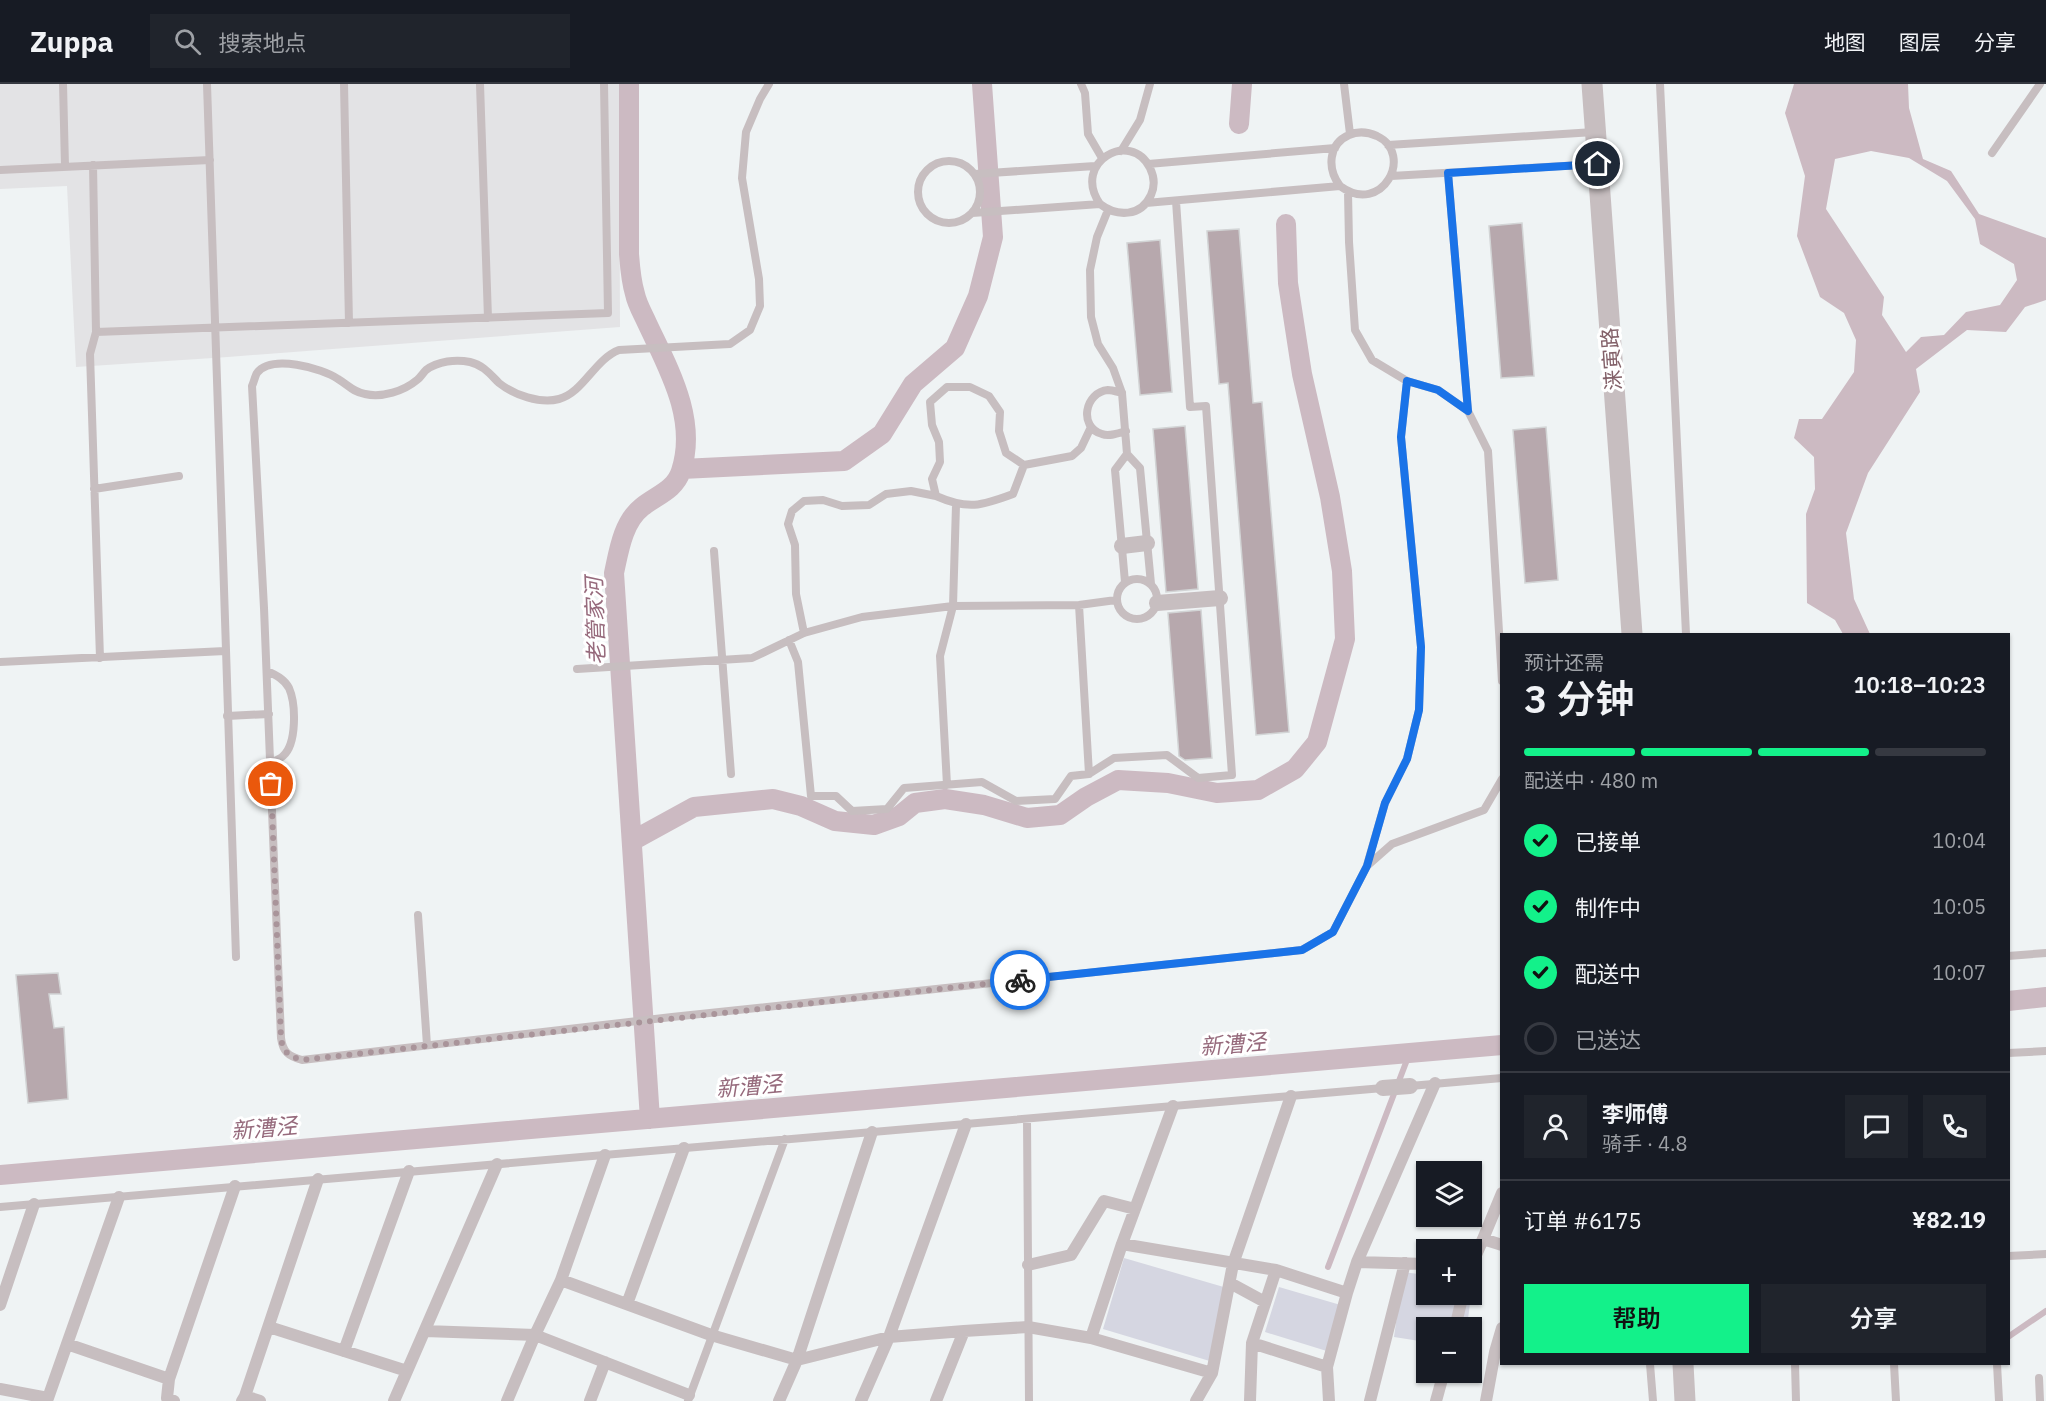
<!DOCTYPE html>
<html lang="zh">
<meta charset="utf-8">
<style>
:root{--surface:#171b24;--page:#20242c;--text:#f1f3f6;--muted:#9ea1a6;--line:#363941;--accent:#13f18a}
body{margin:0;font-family:"IBM Plex Sans","Noto Sans SC",sans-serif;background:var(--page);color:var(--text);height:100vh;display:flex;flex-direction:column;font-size:22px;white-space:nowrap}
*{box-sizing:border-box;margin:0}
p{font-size:20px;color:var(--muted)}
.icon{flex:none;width:33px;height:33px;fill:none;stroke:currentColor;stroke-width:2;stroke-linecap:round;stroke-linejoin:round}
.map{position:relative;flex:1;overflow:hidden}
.sheet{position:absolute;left:1500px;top:549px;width:510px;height:732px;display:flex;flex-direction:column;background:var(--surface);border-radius:0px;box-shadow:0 2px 4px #0004}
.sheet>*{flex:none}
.fabs{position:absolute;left:1416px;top:1077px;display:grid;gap:12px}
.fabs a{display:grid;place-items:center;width:66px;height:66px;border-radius:0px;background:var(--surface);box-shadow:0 2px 4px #0004;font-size:30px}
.pin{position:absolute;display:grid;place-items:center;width:51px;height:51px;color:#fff;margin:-26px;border:3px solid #fff;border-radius:50%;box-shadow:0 2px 6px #0007}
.courier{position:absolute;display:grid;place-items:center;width:60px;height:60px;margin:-30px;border:4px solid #1a73e8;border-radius:50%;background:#fff;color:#222;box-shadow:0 2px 8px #0007}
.head em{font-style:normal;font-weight:600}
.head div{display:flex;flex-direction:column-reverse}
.head{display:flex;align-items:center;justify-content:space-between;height:102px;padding:0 24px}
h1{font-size:39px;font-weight:600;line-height:45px}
.bar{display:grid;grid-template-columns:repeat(4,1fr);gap:9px 6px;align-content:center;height:72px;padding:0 24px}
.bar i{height:8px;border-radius:4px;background:var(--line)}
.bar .selected{background:var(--accent)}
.bar p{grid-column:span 4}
.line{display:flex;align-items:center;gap:15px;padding:0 24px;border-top:2px solid var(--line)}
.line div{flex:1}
.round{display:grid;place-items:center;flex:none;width:63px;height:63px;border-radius:0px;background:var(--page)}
ol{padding:0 24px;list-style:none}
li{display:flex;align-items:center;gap:18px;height:66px}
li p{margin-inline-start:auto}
li .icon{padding:6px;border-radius:50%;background:var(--accent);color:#111;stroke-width:4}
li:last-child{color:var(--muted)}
li i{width:33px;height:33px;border:3px solid var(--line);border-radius:50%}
.primary-button{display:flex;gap:12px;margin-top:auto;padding:12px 24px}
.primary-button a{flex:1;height:69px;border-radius:0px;background:var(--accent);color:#111;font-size:24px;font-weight:600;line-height:69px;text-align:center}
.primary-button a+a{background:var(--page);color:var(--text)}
header{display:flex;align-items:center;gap:36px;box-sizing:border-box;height:84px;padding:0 30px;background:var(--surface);border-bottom:2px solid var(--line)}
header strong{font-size:28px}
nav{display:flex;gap:33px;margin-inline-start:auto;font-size:21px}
.search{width:420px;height:54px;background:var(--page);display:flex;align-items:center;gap:15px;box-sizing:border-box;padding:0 21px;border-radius:0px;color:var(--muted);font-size:22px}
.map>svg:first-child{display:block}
.built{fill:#e3e3e5}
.green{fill:#d5d6e1}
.water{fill:#ccbac2;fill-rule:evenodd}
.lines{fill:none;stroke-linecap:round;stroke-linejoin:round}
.stream{stroke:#ccbac2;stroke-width:6}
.canal{stroke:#ccbac2;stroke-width:20}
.building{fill:#b7a8ad;stroke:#d2d4d5;stroke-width:1.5}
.service{stroke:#c7bec0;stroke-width:8}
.pedestrian{stroke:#c7bec0;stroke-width:12}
.minor{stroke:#c7bec0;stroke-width:16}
.tertiary{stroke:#c7bec0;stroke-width:21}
.done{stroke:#a9949a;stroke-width:6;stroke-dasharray:0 10.8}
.route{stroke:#1a73e8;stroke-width:8}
.labels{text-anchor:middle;stroke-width:6;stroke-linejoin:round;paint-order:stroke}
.street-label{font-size:21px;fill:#836169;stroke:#fff}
.water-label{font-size:22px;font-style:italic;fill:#966a7c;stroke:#fff}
</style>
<header>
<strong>Zuppa</strong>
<div class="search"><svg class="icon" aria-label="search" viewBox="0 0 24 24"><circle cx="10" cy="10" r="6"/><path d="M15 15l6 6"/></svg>搜索地点</div>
<nav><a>地图</a><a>图层</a><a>分享</a></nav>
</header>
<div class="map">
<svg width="2046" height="1317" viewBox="0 0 2046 1317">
<rect width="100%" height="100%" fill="#eff3f4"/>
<path class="built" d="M0,0H619L620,243L228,273L76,283L67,102L0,105Z"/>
<path class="green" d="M1124,1174L1234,1206L1213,1278L1103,1245Z
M1403,1188L1426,1191V1210L1471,1211L1467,1243L1426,1244V1258L1394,1253Z
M1279,1203L1344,1222L1330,1268L1265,1248Z"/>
<path class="water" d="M1794,0H1908L1909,24L1923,75L1951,87L1979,130L2046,154V216L2025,223L2006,248L1967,246L1916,285L1920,308L1868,389L1846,449L1854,515L1870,550H1843L1835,536L1807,519L1806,430L1815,405L1814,373L1794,354L1799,335H1822L1854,288L1856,256L1844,229L1820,213L1797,152L1805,92L1785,29ZM1871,67L1909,74L1947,97L1975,135L1980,160L2014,180L2017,196L2000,221L1966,228L1944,251L1921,253L1906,268L1882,231L1884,213L1826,125L1835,75Z"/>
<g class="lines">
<path class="stream" d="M1328,1183L1410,968
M2008,1253L2046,1227"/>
<path class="canal" d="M629,0V170C630,183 631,197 635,210C637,220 643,230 647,239C668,284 698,335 681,387C675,406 657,411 642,423C623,438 619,466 614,489L650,1035
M1239,40L1242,0
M682,385L844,377L882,350L913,300L955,264L978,212L993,153L982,0
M632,757L694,723L773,715L801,722L835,737L874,741L899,732L915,719L945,715L984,721L1027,734L1060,731L1086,713L1118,696L1168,699L1217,709L1258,706L1295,685L1317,658L1345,555L1342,487L1330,413L1302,290L1288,199L1286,140
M2008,917L2046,913
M0,1091L1502,961"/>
</g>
<path class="building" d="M1522,139L1534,292L1501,294L1489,142Z
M1239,145L1253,319L1262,318L1289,648L1256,651L1228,299L1219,300L1207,147Z
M1160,156L1172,308L1140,311L1127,159Z
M1185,342L1198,505L1166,508L1153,345Z
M1546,343L1558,496L1525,499L1513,346Z
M1201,526L1212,674L1185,676L1179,672L1168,529Z
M58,889L61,910H49L54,944L64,943L68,1015L28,1019L16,891Z"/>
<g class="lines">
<path class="service" d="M63,0L65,82
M207,0C219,291 225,582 236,873
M344,0L349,239
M480,0L488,234
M769,0L760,15L746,48L742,94L759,195L760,222L750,246L730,260L619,266C595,275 583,309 559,315C540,320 514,311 499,299C490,290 483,281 470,278C456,275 438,277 426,286C423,289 420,294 417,296C404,307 382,314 365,310C353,308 348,301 338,295C322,284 271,270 257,289C255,292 254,298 252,302L264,524L281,954C283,968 288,972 302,976L672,933L1302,866L1333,848L1367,782L1392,760L1484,726L1502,695
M1081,0L1085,9L1088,50L1102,74
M1344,0L1350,50
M1660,0L1686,550
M1388,61L1594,48
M1121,67L1140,36L1150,0
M1992,69L2040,0
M918 108a31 31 0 1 1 62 0a31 31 0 1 1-62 0Z
M1148,80L1335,64
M93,81L96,248L608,229L604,0
M0,86L210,76
M1448,89L1468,327
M975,90L1095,82
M1391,92L1598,80
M1348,108L1349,158L1355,246L1372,276L1407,297L1438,306L1468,327L1488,367L1502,597
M1146,119L1340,102C1382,133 1415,70 1377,52C1368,48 1358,47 1349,51C1328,60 1327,85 1340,102
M1108,126L1097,153L1090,186L1091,233L1098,260L1113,284L1122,309L1127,370L1115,386L1125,498
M972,129L1100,120C1117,133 1141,133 1151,111C1155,102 1154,92 1150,84C1131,45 1071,78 1100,120
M96,248L90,270L100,574
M1122,309C1118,308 1112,306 1108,306C1085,308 1078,343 1102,350C1109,353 1119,349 1126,347
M1127,370L1140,384L1151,500
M1024,381L1013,410C981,422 968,426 936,412L932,395L940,378L939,358L932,341L930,318L947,303H970L989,312L1000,328L999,347L1006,369L1024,381L1072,372L1081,364L1091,343
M94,405L179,392
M714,467L731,690
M1117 515a20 20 0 1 1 40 0a20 20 0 1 1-40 0Z
M1079,521L1089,690
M804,549L796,510L795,461L788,440L792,427L804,417L823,416L842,422L869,421L886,410L911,407L936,412
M789,556L798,578L811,712H836L852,727L887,725L904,704L982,698L1016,717L1055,715L1071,692L1089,690L1114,674L1167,671L1198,694L1232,691L1206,322L1190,323L1176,117
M0,578L225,567
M577,585L752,574L804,549L862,533L953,522L1079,521L1116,516
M267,587C276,591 284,595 289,604C296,620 297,660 283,672C280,675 274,677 270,679
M227,632L269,630
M947,701L940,572L953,522L956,421
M1367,781L1385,719L1407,675L1419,626L1421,563L1401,353L1407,297
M418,831L427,961
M2008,872L2046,869
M2008,969L2046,967
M1410,1002L1502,994
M1027,1035L1029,1317
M0,1123L1383,1004
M2008,1172L2046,1170
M1650,1280L1653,1317
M1795,1280L1796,1317
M1894,1280L1896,1317
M1997,1280L1999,1317
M2039,1294L2040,1317
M688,1317L785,1055"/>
<path class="pedestrian" d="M1483,1155L1502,1109
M1122,1160L1173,1022
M1357,1178L1435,999
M1472,1180L1483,1155L1502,1161
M1028,1181L1071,1171L1104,1117L1135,1125
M561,1196L605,1071
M1230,1199L1265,1218
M627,1220L684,1064
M0,1221L34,1120
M269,1243L407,1287
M1455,1244L1463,1210
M425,1247L535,1251L561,1196L711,1251L797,1276L889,1253L964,1247L1028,1243L1091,1254L1122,1160L1276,1186L1347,1209L1357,1178L1426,1180
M1091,1254L1212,1289L1196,1317
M1252,1259L1276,1186
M67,1260L119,1113
M344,1267L409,1087
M1327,1283L1347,1209
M1212,1289L1233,1180L1291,1012
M169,1295L235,1102
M0,1305L48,1314L67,1260L169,1295L167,1314L174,1317
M245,1312L318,1095
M242,1317L245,1312L260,1317
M394,1317L497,1080
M507,1317L535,1251L689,1311
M590,1317L605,1278
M779,1317L797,1276L872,1048
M861,1317L889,1253L966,1040
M936,1317L964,1247
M1250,1317L1252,1259L1327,1283L1329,1317
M1370,1317L1405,1179
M1436,1317L1444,1288
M1486,1317L1495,1268L1502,1244"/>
<path class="minor" d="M1122,462L1147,459
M1157,519L1220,514
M1383,1004L1410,1002"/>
<path class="tertiary" d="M1592,0L1632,550
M1683,1280L1685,1317"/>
</g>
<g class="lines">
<path class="done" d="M271,700L281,954C283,968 288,972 302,976L1020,896"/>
<path class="route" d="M1020,896L1302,866L1333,848L1367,782L1385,719L1407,675L1419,626L1421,563L1401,353L1407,297L1438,306L1468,327L1448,89L1598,80"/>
</g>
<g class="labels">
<g class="street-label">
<text transform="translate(1612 275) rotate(-94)" y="7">涞寅路</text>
</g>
<g class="water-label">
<text transform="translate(595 537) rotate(-92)" y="8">老管家河</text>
<text transform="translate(1233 960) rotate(-5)" y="8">新漕泾</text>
<text transform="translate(749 1002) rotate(-5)" y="8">新漕泾</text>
<text transform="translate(264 1044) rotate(-5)" y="8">新漕泾</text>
</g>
</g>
</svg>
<div class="fabs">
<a><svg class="icon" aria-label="layers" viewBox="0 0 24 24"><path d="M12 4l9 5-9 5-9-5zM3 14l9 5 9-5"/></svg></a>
<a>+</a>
<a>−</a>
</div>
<div class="pin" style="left:271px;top:700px;background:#ea580c"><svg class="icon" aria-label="bag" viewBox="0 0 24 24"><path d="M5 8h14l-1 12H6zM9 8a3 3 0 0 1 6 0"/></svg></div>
<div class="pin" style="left:1598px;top:80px;background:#1f2937"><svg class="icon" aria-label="home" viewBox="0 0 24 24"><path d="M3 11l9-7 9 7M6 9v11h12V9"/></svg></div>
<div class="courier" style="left:1020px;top:896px"><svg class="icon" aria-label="bike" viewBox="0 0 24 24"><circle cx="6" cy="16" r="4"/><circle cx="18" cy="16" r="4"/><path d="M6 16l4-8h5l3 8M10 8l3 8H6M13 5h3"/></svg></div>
<section class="sheet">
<div class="head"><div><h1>3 分钟</h1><p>预计还需</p></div><em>10:18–10:23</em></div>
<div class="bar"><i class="selected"></i><i class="selected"></i><i class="selected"></i><i></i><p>配送中 · 480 m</p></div>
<ol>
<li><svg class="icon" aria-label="check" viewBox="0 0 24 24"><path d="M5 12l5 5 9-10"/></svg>已接单<p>10:04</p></li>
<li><svg class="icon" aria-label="check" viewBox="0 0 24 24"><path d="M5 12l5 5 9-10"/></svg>制作中<p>10:05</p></li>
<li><svg class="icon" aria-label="check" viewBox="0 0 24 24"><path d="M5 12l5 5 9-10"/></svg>配送中<p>10:07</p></li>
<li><i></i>已送达</li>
</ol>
<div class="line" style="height:108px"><a class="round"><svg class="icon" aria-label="person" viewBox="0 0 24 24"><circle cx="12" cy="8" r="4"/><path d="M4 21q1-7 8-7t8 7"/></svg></a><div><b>李师傅</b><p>骑手 · 4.8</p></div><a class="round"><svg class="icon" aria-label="chat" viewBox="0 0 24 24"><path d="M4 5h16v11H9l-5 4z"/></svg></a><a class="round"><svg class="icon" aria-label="phone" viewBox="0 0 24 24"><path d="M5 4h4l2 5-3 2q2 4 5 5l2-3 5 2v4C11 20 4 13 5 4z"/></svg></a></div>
<div class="line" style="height:78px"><div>订单 #6175</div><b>¥82.19</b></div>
<div class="primary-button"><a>帮助</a><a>分享</a></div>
</section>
</div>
